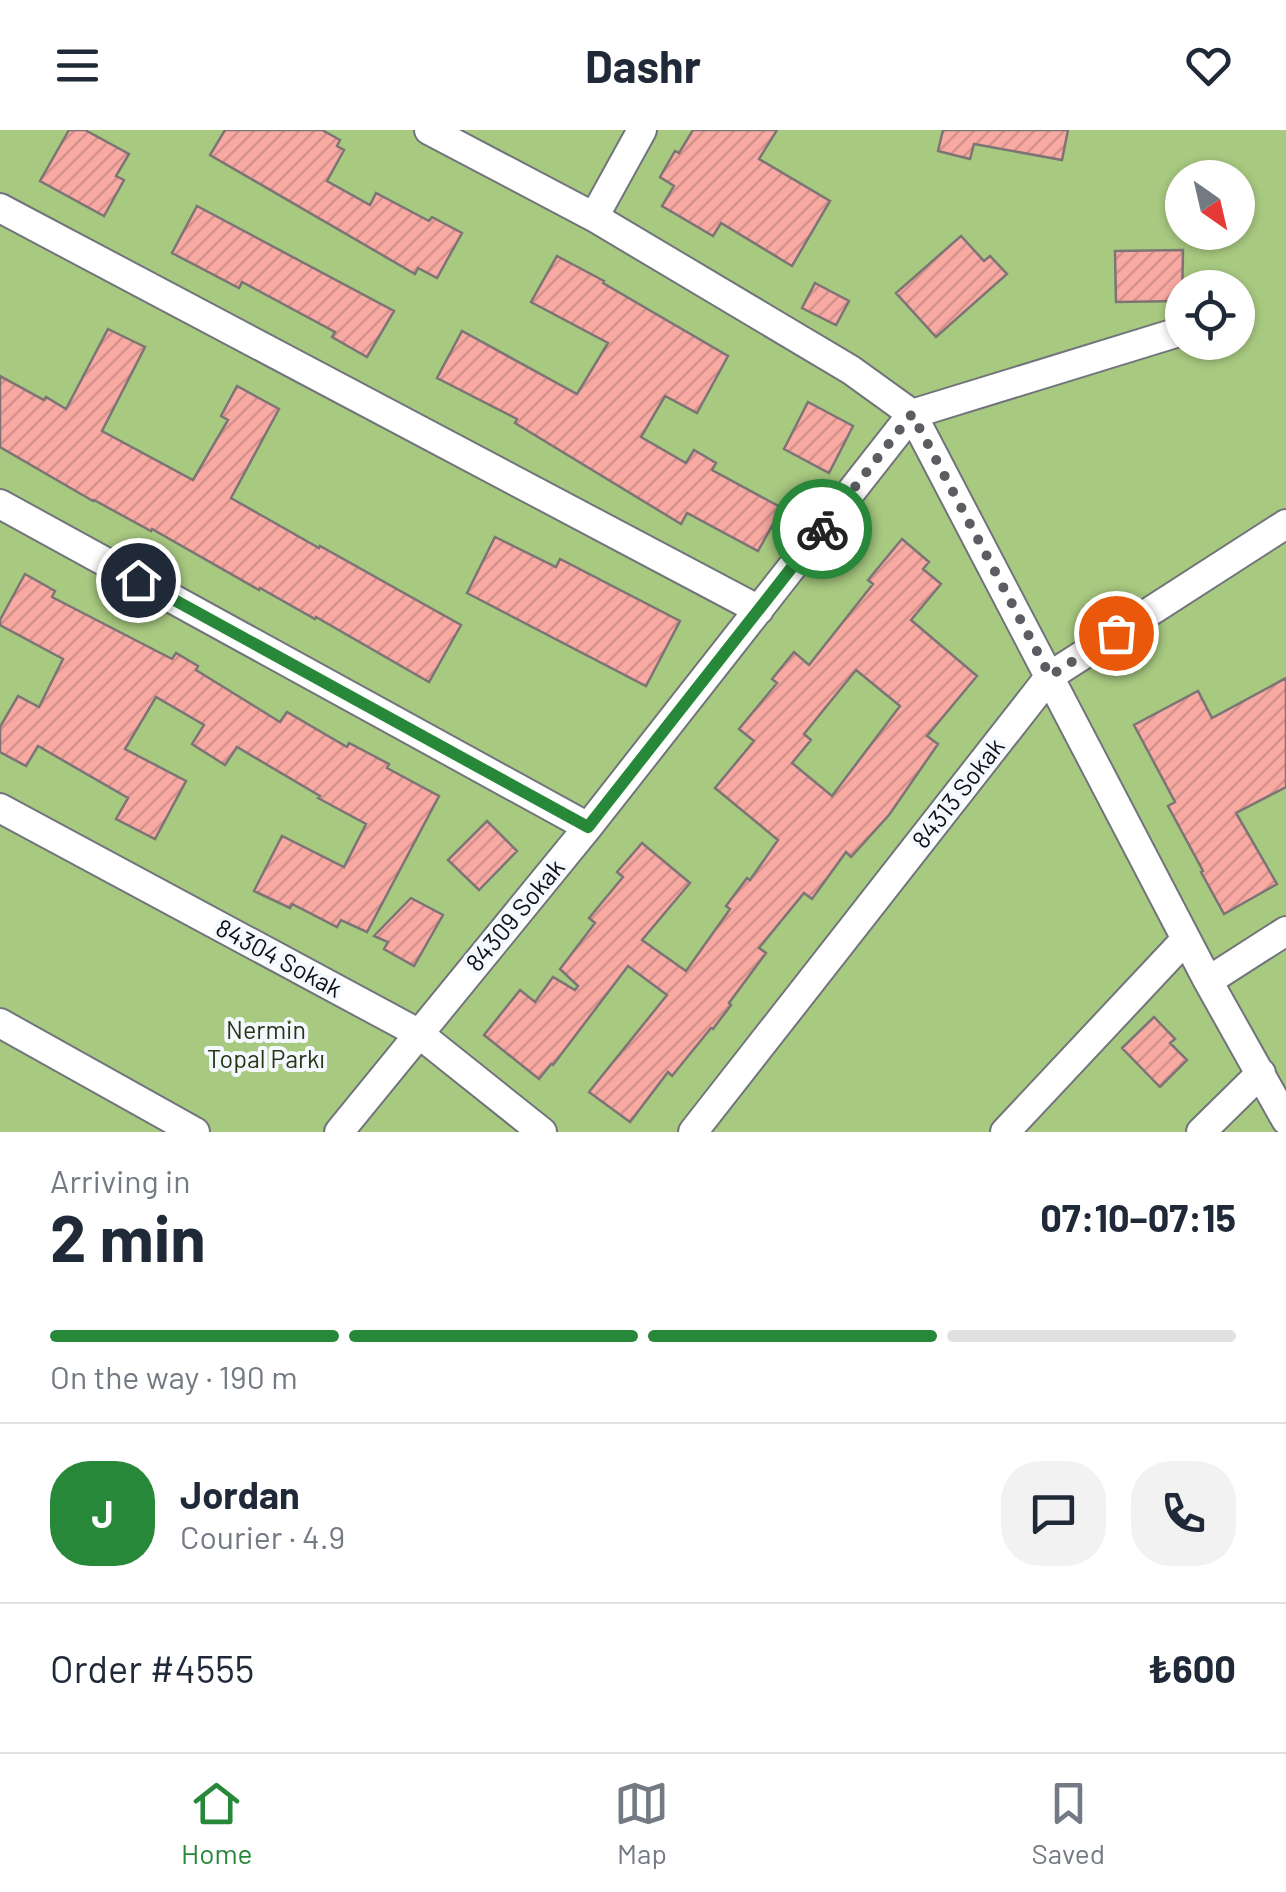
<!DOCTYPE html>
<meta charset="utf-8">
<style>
:root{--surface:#fff;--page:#f2f2f3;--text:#1f2937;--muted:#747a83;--line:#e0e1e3;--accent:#28883a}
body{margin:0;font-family:Barlow,sans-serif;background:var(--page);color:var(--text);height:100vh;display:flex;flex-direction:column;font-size:38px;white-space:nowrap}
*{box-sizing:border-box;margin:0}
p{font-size:32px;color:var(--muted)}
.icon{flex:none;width:55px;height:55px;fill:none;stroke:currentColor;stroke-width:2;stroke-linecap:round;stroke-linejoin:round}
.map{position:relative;height:1002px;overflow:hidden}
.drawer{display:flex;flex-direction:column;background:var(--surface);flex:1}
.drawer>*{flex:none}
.needle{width:65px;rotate:146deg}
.controls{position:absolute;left:1165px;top:30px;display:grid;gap:20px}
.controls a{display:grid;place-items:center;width:90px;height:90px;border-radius:50%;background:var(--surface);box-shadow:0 2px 8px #0004;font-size:50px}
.pin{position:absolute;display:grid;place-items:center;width:85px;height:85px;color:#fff;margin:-42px;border:5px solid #fff;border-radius:50%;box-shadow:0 2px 10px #0007}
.courier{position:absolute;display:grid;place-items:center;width:100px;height:100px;margin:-50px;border:8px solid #28883a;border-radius:50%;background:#fff;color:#222;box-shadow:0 2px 12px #0007}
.overview em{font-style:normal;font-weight:700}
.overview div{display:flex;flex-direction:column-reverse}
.overview{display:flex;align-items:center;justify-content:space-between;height:170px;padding:0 50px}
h1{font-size:65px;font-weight:700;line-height:75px}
.bar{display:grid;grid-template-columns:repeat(4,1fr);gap:15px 10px;align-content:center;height:120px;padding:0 50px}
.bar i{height:12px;border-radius:8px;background:var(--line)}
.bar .on{background:var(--accent)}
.bar p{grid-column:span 4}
.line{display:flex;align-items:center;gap:25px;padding:0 50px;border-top:2px solid var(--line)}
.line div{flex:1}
.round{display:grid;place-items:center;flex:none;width:105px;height:105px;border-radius:40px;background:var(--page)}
header{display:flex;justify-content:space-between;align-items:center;height:130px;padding:0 50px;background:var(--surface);font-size:45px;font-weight:700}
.tab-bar{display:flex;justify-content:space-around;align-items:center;height:140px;border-top:2px solid var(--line);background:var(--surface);font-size:28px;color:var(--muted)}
.tab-bar a{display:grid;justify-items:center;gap:5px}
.tab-bar .on{color:var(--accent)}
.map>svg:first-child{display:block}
.park{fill:#a8c980;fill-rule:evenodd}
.building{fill:url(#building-hatch);stroke:#7d7575;stroke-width:2.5;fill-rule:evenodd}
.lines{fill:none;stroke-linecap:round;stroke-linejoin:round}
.street-casing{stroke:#71757b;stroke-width:32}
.street{stroke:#fff;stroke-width:28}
.done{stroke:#5b5d61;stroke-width:10;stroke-dasharray:0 18}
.route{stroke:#28883a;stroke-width:12}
.labels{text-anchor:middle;stroke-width:8;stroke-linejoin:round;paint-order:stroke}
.street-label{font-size:25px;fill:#101113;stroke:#f4f8ff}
.park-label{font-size:25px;fill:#273613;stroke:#f4f8ff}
</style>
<header><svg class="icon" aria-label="menu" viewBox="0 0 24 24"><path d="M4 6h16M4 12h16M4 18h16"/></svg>Dashr<svg class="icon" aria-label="heart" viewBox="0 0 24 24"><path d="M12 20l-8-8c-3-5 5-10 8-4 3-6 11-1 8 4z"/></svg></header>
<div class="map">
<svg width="1286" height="1002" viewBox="0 0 1286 1002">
<defs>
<pattern id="building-hatch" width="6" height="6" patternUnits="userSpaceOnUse" patternTransform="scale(2.5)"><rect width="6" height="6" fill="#f8a9a2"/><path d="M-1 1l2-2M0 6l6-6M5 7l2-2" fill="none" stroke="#d4908b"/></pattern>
</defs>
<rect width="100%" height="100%" fill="#e7ebf1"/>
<path class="park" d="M0,0H1286V1002H0ZM1182,48H1238V102H1182ZM1182,158H1238V212H1182Z"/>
<path class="building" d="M69,0H85L129,24L116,46L124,50L104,86L40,51Z
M225,0H322L340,10L337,16L344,20L327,51L370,75L376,63L429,91L432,87L462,103L437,148L418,138L415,144L210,25Z
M693,0H777L759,29L830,71L792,136L721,93L713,106L662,76L674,56L660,47L675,21L679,23Z
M943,0H1068L1062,30L974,14L970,29L938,21Z
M197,76L394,181L367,227L332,207L335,202L242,152L239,158L172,123Z
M961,106L984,131L990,126L1007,144L936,207L896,163Z
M1183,120L1182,171L1116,172L1115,121Z
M557,126L604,151L603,153L728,226L697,283L665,266L641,307L686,333L694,320L716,333L712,340L782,378L758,421L687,383L681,394L515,293L517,289L437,248L462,201L577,264L608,213L531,172Z
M815,153L849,171L836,195L802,178Z
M108,199L145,217L102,301L193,350L228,290L221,286L237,256L279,279L231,368L319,418L320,416L461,495L429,552L316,487L315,489L260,458L259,460L152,399L151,401L94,370L93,371L0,317V246L44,270L46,267L66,279Z
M808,272L853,296L829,343L784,319Z
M495,407L556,437L560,429L680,491L646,556L467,463Z
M902,409L929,432L923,439L941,454L911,490L977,546L927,606L938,614L889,685L851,727L846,722L812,769L804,763L759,818L766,823L729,873L731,875L713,899L711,898L672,946L668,942L630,992L589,962L667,865L628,836L553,935L551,934L539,949L484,905L520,860L535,872L553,847L575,860L578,856L560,839L595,793L589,788L623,747L617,742L642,713L690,753L642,810L686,841L730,779L726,776L747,748L750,750L778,710L715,658L754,611L739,599L777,553L772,549L794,522L809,535L873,454L868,450ZM856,540L900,576L832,666L792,633L811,610L804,604Z
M25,444L55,461L52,467L172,529L176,523L198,536L196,540L280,592L287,582L347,617L349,613L389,634L387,638L439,666L367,802L341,790L337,797L292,774L290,778L254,761L282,706L344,737L366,694L318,668L320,666L237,617L225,635L192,614L204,595L156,567L125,619L186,651L155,709L116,689L128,668L38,616L26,636L0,622V597L18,566L39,577L63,529L0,495V490Z
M1286,548V657L1236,683L1277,754L1224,784L1201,742L1203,741L1168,676L1175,672L1134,595L1198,561L1212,588Z
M487,691L517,721L479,760L448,730Z
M411,768L443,785L414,836L384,819L388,812L374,806Z
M1154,887L1175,909L1170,913L1187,930L1160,957L1122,918Z"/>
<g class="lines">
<g class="street-casing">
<path id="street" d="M429,0L594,87L851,240L912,284L1208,851L1286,990
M0,78L759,480
M594,87L642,0
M0,374L588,697
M0,678L418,903L542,1002
M1208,851L1286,801
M0,893L195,1002
M339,1002L588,697L912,284L1182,201
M693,1002L1050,546L1286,394
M1005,1002L1186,809
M1201,1002L1261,943"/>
</g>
<use href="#street" class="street"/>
</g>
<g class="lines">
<path class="done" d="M822,399L912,284L1050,546L1116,503"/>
<path class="route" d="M138,450L588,697L822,399"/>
</g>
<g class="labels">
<g class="street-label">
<text transform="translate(958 663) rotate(-52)" y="9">84313 Sokak</text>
<text transform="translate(515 785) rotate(-50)" y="9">84309 Sokak</text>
<text transform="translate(279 828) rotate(28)" y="9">84304 Sokak</text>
</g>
<g class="park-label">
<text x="266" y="909">Nermin<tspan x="266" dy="29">Topal Parkı</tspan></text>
</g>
</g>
</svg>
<div class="controls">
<a><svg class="needle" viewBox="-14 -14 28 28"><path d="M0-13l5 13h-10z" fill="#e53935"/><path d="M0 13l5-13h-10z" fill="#747a83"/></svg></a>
<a><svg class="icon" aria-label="locate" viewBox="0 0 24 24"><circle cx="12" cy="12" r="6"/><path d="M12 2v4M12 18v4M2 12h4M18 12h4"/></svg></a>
</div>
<div class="pin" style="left:1116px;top:503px;background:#ea580c"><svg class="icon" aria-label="bag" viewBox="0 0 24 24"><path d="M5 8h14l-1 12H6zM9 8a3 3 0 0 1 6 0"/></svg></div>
<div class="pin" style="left:138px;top:450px;background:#1f2937"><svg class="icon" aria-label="home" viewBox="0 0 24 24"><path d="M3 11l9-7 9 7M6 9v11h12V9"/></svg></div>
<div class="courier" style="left:822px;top:399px"><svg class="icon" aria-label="bike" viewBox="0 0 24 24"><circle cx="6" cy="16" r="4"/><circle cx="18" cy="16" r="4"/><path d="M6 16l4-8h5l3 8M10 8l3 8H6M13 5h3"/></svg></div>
</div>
<section class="drawer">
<div class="overview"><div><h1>2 min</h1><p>Arriving in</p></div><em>07:10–07:15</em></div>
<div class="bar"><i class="on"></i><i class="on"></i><i class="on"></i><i></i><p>On the way · 190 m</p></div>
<div class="line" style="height:180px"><b class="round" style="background:var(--accent);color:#fff">J</b><div><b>Jordan</b><p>Courier · 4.9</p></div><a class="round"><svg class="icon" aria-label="chat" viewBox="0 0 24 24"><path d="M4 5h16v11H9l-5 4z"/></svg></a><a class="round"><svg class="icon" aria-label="phone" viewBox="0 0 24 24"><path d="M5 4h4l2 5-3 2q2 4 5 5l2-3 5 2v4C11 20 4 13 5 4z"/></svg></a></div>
<div class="line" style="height:130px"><div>Order #4555</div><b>₺600</b></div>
</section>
<nav class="tab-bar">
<a class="on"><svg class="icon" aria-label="home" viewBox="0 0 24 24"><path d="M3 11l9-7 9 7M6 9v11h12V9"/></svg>Home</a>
<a><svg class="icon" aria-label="map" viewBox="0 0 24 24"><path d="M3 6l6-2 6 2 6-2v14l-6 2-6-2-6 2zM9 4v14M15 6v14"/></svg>Map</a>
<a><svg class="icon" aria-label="saved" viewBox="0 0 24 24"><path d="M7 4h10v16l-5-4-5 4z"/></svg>Saved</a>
</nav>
